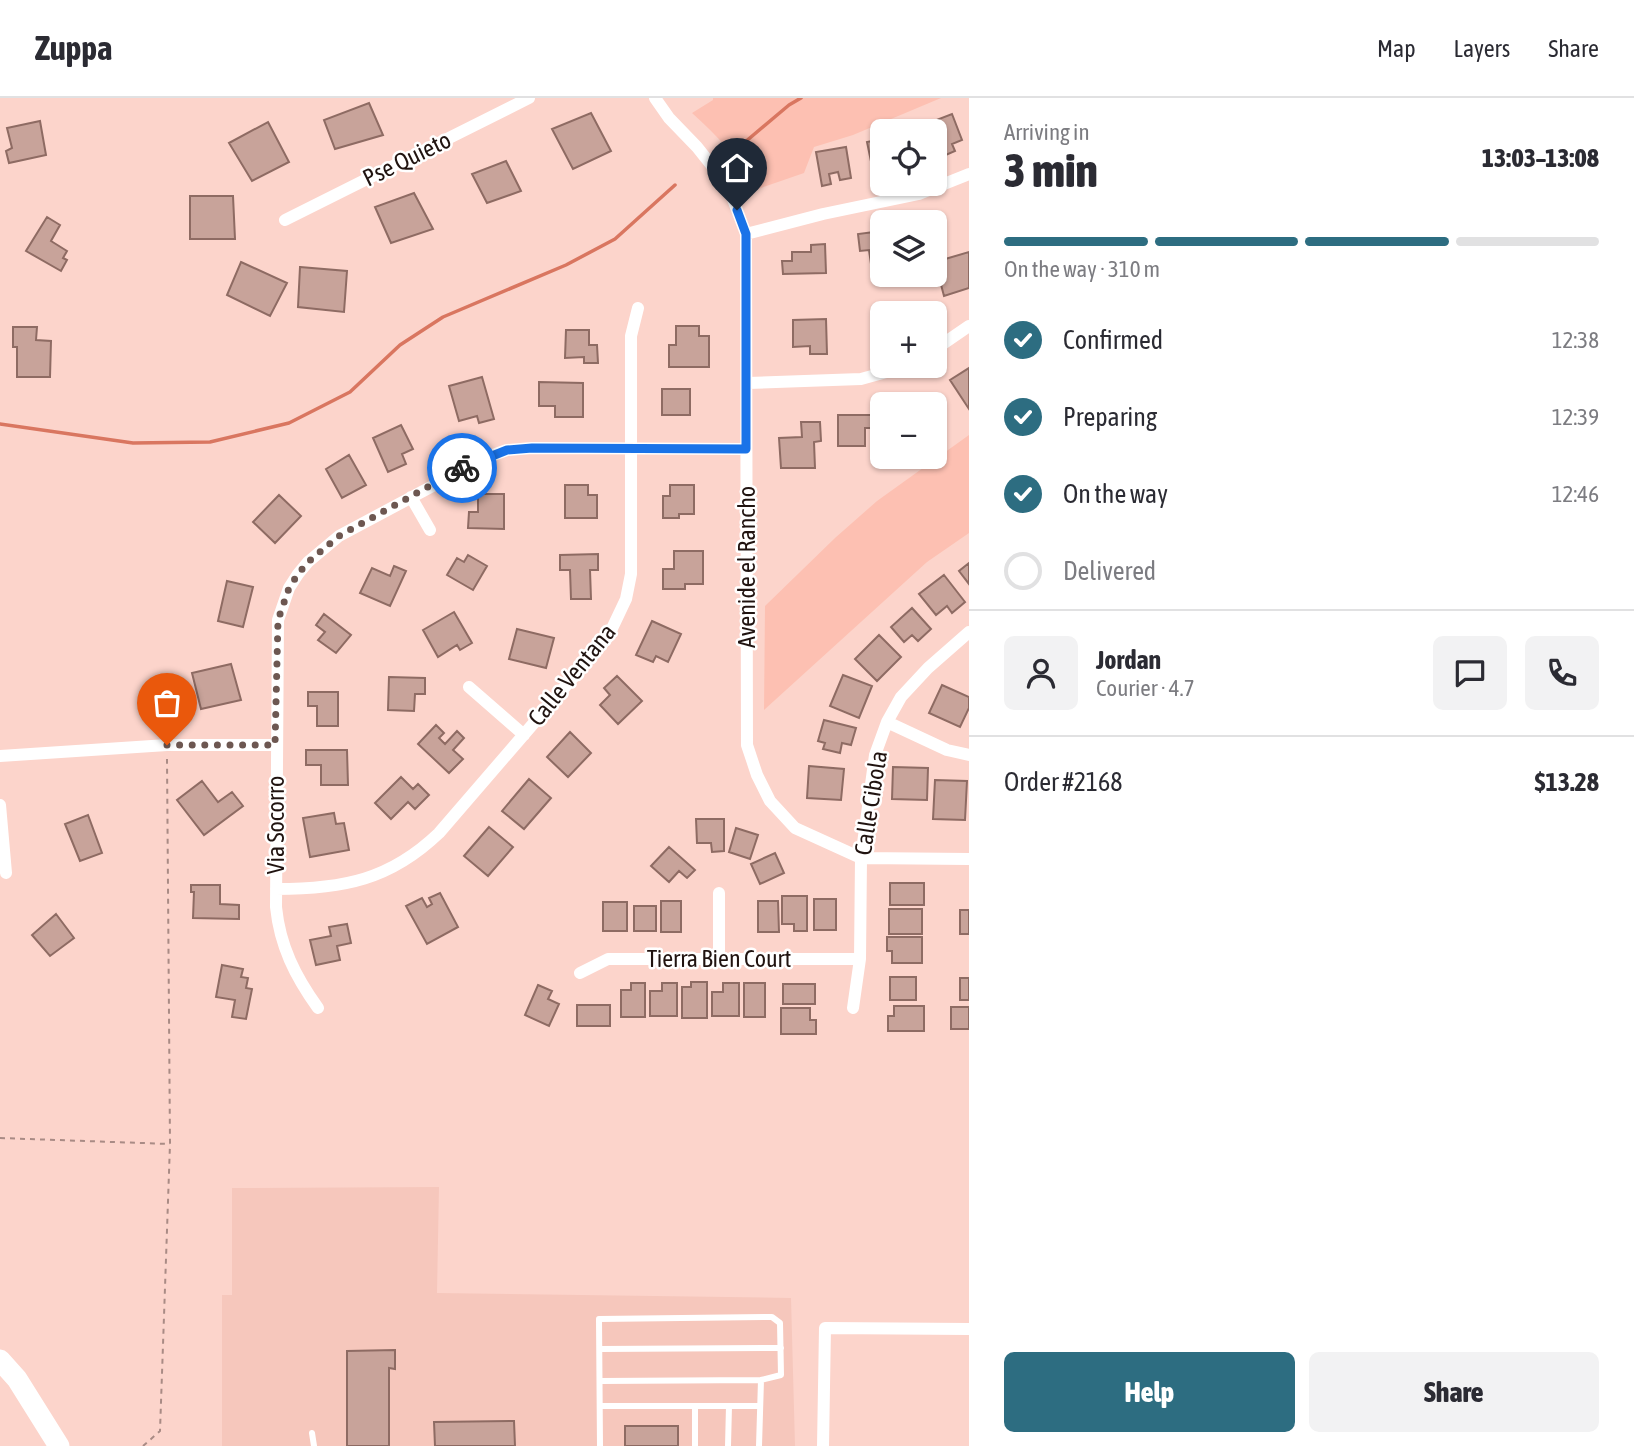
<!DOCTYPE html>
<meta charset="utf-8">
<style>
:root{--surface:#fff;--page:#f2f2f3;--text:#2b2b33;--muted:#7c7c81;--line:#e1e1e2;--accent:#2d6d81}
body{margin:0;font-family:"Asap Condensed",sans-serif;background:var(--page);color:var(--text);height:100vh;display:flex;flex-direction:column;font-size:26px;white-space:nowrap}
*{box-sizing:border-box;margin:0}
p{font-size:23px;color:var(--muted)}
.icon{flex:none;width:38px;height:38px;fill:none;stroke:currentColor;stroke-width:2;stroke-linecap:round;stroke-linejoin:round}
.map{position:relative;flex:1;overflow:hidden}
.side{display:flex;flex-direction:column;background:var(--surface);width:665px}
.side>*{flex:none}
.buttons{position:absolute;left:870px;top:21px;display:grid;gap:14px}
.buttons a{display:grid;place-items:center;width:77px;height:77px;border-radius:10px;background:var(--surface);box-shadow:0 2px 5px #0004;font-size:35px}
.pin{position:absolute;display:grid;place-items:center;width:60px;height:60px;color:#fff;margin:-72px -30px;border-radius:50% 50% 50% 0;rotate:-45deg;box-shadow:0 0 7px #0007}
.pin .icon{rotate:45deg}
.courier{position:absolute;display:grid;place-items:center;width:70px;height:70px;margin:-35px;border:5px solid #1a73e8;border-radius:50%;background:#fff;color:#222;box-shadow:0 2px 9px #0007}
.overview em{font-style:normal;font-weight:800}
.overview div{display:flex;flex-direction:column-reverse}
.overview{display:flex;align-items:center;justify-content:space-between;height:119px;padding:0 35px}
h1{font-size:46px;font-weight:800;line-height:52px}
.bar{display:grid;grid-template-columns:repeat(4,1fr);gap:10px 7px;align-content:center;height:84px;padding:0 35px}
.bar i{height:9px;border-radius:5px;background:var(--line)}
.bar .active{background:var(--accent)}
.bar p{grid-column:span 4}
.line{display:flex;align-items:center;gap:18px;padding:0 35px;border-top:2px solid var(--line)}
.line div{flex:1}
.round{display:grid;place-items:center;flex:none;width:74px;height:74px;border-radius:10px;background:var(--page)}
ol{padding:0 35px;list-style:none}
li{display:flex;align-items:center;gap:21px;height:77px}
li p{margin-inline-start:auto}
li .icon{padding:7px;border-radius:50%;background:var(--accent);color:#fff;stroke-width:4}
li:last-child{color:var(--muted)}
li i{width:38px;height:38px;border:4px solid var(--line);border-radius:50%}
.button{display:flex;gap:14px;margin-top:auto;padding:14px 35px}
.button a{flex:1;height:80px;border-radius:10px;background:var(--accent);color:#fff;font-size:28px;font-weight:800;line-height:80px;text-align:center}
.button a+a{background:var(--page);color:var(--text)}
header{display:flex;align-items:center;gap:42px;box-sizing:border-box;height:98px;padding:0 35px;background:var(--surface);border-bottom:2px solid var(--line)}
header strong{font-size:33px}
nav{display:flex;gap:38px;margin-inline-start:auto;font-size:24px}
main{display:flex;flex:1;min-height:0}
.map>svg:first-child{display:block}
.built{fill:#f6c7bc}
.green{fill:#fdc0b2}
.lines{fill:none;stroke-linecap:round;stroke-linejoin:round}
.stream{stroke:#d97660;stroke-width:3.5}
.building{fill:#c8a39a;stroke:#8e6b63;stroke-width:2}
.path{stroke:#a98b85;stroke-width:2;stroke-dasharray:5 5;stroke-linecap:butt}
.service{stroke:#fff;stroke-width:6}
.minor{stroke:#fff;stroke-width:12}
.trunk{stroke:#fff;stroke-width:21}
.done{stroke:#6d5751;stroke-width:7;stroke-dasharray:0 12.6}
.route{stroke:#1a73e8;stroke-width:9}
.labels{text-anchor:middle;stroke-width:5;stroke-linejoin:round;paint-order:stroke}
.street-label{font-size:24px;fill:#201310;stroke:#fff}
</style>
<header>
<strong>Zuppa</strong>
<nav><a>Map</a><a>Layers</a><a>Share</a></nav>
</header>
<main>
<div class="map">
<svg width="969" height="1348" viewBox="0 0 969 1348">
<rect width="100%" height="100%" fill="#fcd4cb"/>
<path class="built" d="M439,1089L437,1195L791,1200L795,1348H222V1197H232V1090Z"/>
<path class="green" d="M713,0H941L853,37L814,49L804,75L758,91C739,62 718,38 692,15L713,2Z
M969,337V435L927,464L764,612L765,508L835,440L877,403Z"/>
<g class="lines">
<path class="stream" d="M738,50L789,7L801,0
M0,326L133,345L210,344L289,325L350,294L400,247L443,219L566,167L615,141L675,87"/>
</g>
<path class="building" d="M369,5L383,37L335,51L324,22Z
M591,15L611,53L573,71L552,31Z
M952,16L962,42L952,46L955,53L939,60L934,48V33H929L926,26Z
M40,23L46,57L9,65L6,53L12,50L7,30Z
M268,24L289,64L252,83L229,45Z
M882,41V77L874,78L867,44Z
M846,49L851,80L840,82L838,74L829,76L831,86L822,88L816,54Z
M506,63L521,93L487,105L472,76Z
M414,95L433,131L391,145L375,109Z
M190,98H233L235,141H190Z
M47,119L60,127L51,143L67,153L63,160L67,162L61,173L26,153Z
M882,133V165L871,166L869,152L860,153L858,136Z
M825,146L826,175L783,176L782,163H792V154H811V147Z
M969,154V190L944,198L935,164Z
M241,164L287,185L270,218L227,197Z
M300,169L347,173L344,214L298,209Z
M882,217V245L874,219Z
M826,221L827,256H810V248L793,249V222Z
M676,228H699V238H709V269H669V247H676Z
M13,229H37L36,242L51,243L50,279H17V249H13Z
M566,232H589V247H597L598,265H584V259L565,260Z
M969,270V311L950,282Z
M482,279L494,321L479,325L477,318L459,323L449,288Z
M539,284L583,285V319H555V308H539Z
M662,291H690V317H662Z
M838,317H873V330H865V348H838Z
M801,324H820L821,343L814,344L815,370H781L779,340L802,339Z
M401,327L413,351L402,356L406,366L388,374L373,340Z
M349,357L366,387L342,400L326,371Z
M565,387H588V397H597V420H565Z
M670,387H694V416H679V420H663V398H670Z
M478,396H504V431L468,430L469,414H478Z
M279,397L301,418L275,445L253,424Z
M674,453H703V486H685V491H663V471H674Z
M598,456V472H590L591,501H571L570,472H560V457Z
M468,457L487,468L473,492L447,477L457,460L464,464Z
M969,465V486L959,473Z
M394,468L406,473L390,508L360,495L372,470L390,478Z
M944,477L965,504L952,515L947,508L936,517L919,496Z
M227,483L253,489L243,529L218,523Z
M912,510L931,531L918,543L912,537L904,544L891,529Z
M454,514L472,545L460,552L457,547L438,559L423,532Z
M324,516L351,537L336,555L318,542L325,534L316,527Z
M652,523L681,536L668,564L656,558L653,564L636,557Z
M517,531L554,540L546,570L509,561Z
M879,537L901,559L877,583L855,561Z
M231,566L241,602L201,611L192,575Z
M843,577L872,588L859,620L830,608Z
M617,578L642,603L618,626L600,607L610,597L604,590Z
M389,579L425,580V596H415L414,613L388,612Z
M942,587L969,599V610L960,629L929,615Z
M308,594H338V628H317V608H308Z
M824,622L856,630L851,647L842,645L840,655L823,651L825,645L818,643Z
M436,627L444,635L439,640L445,646L457,633L464,640L453,652L463,661L449,675L418,646Z
M570,634L591,655L568,679L547,659Z
M306,652H347L348,687H321V667H306Z
M809,668L844,671L841,702L807,700Z
M893,669L928,670L927,702L892,701Z
M401,679L413,691L418,686L429,697L415,711L408,704L391,721L375,705Z
M529,681L551,700L524,731L502,713Z
M935,682L967,683L965,722L933,721Z
M202,683L218,704L232,694L243,708L204,737L177,702Z
M334,715L336,726L344,725L349,752L310,759L303,720Z
M88,717L102,755L80,763L65,726Z
M696,721H724V753L712,754L711,745H697Z
M489,729L513,749L488,778L464,758Z
M736,730L758,737L750,761L729,754Z
M669,749L695,772L687,780L679,773L669,784L651,768Z
M775,755L784,775L760,786L751,766Z
M890,785H924V807H890Z
M191,787H220V806L239,807V821L193,820L194,794H191Z
M440,795L458,829L427,846L406,808L422,800L427,809L432,806L429,800Z
M782,798H807V833H794V826H782Z
M814,801H836V832H814Z
M661,803H681V834H661Z
M758,803H778L779,834H758Z
M603,804H627V833H603Z
M634,808H656V833H634Z
M889,811H922V836H889Z
M960,812H969V836H960Z
M56,816L74,840L50,858L32,837Z
M347,826L351,845L337,848L340,862L316,867L310,842L331,838L329,829Z
M887,839H922V865H892V853H887Z
M222,867L243,871L241,879L248,880L246,890L252,891L246,921L232,919L235,902L216,899Z
M890,879H916V902H890Z
M960,880H969V902H960Z
M691,884H707V920H682V889H691Z
M631,885H645V919H621V892H631Z
M662,885H677V918H650V893H662Z
M723,885H739V918H712V894H723Z
M744,885H765V919H744Z
M783,886H815V906H783Z
M538,887L552,893L548,901L559,906L549,928L525,917Z
M577,907H610V928H577Z
M894,908H924V933H888V918H894Z
M951,909H969V931H951Z
M781,910H810V922H816V936H781Z
M395,1252V1271L389,1270V1348H347V1253Z
M514,1323L515,1348H435L434,1324Z
M625,1328H678V1348H625Z"/>
<g class="lines">
<path class="path" d="M0,1040L170,1046
M143,1348L160,1333L170,1046L167,661"/>
<path class="service" d="M600,1251L781,1250
M600,1283L761,1282
M600,1308H760
M695,1308V1348
M312,1335L314,1348
M600,1348L599,1221L772,1219L780,1225L781,1277L761,1282L759,1348
M728,1348L729,1308"/>
<path class="minor" d="M655,0L669,20L697,49L728,88L746,136L747,647L757,677L770,703L795,730L861,760L969,761
M285,122L529,0
M746,136L823,116L919,96L969,76
M934,252L969,228
M748,285L861,281L908,268
M411,399L430,432
M469,589L524,637
M887,624L947,652L969,657
M0,658L167,647H275
M0,707L6,775
M276,791C343,791 390,782 439,735L608,539L626,501L631,476V238L638,210
M719,795V861
M580,875L608,861H860
M318,910C295,878 280,848 276,809L278,522L289,490L298,476L308,464L339,438L485,360L507,352L532,350L746,351
M853,910L860,861L861,760L875,657L887,624L901,599L928,570L969,534
M823,1348L825,1230L969,1231"/>
<path class="trunk" d="M0,1262L17,1281L59,1348"/>
</g>
<g class="lines">
<path class="done" d="M167,647H275L278,522L289,490L298,476L308,464L339,438L462,370"/>
<path class="route" d="M462,370L507,352L532,350L746,351V136L737,112"/>
</g>
<g class="labels">
<g class="street-label">
<text transform="translate(407 61) rotate(-26)" y="8">Pse Quieto</text>
<text transform="translate(747 469) rotate(-90)" y="8">Avenide el Rancho</text>
<text transform="translate(572 577) rotate(-51)" y="8">Calle Ventana</text>
<text transform="translate(871 705) rotate(-81)" y="8">Calle Cibola</text>
<text transform="translate(276 727) rotate(-90)" y="8">Via Socorro</text>
<text x="719" y="869">Tierra Bien Court</text>
</g>
</g>
</svg>
<div class="buttons">
<a><svg class="icon" aria-label="locate" viewBox="0 0 24 24"><circle cx="12" cy="12" r="6"/><path d="M12 2v4M12 18v4M2 12h4M18 12h4"/></svg></a>
<a><svg class="icon" aria-label="layers" viewBox="0 0 24 24"><path d="M12 4l9 5-9 5-9-5zM3 14l9 5 9-5"/></svg></a>
<a>+</a>
<a>−</a>
</div>
<div class="pin" style="left:167px;top:647px;background:#ea580c"><svg class="icon" aria-label="bag" viewBox="0 0 24 24"><path d="M5 8h14l-1 12H6zM9 8a3 3 0 0 1 6 0"/></svg></div>
<div class="pin" style="left:737px;top:112px;background:#1f2937"><svg class="icon" aria-label="home" viewBox="0 0 24 24"><path d="M3 11l9-7 9 7M6 9v11h12V9"/></svg></div>
<div class="courier" style="left:462px;top:370px"><svg class="icon" aria-label="bike" viewBox="0 0 24 24"><circle cx="6" cy="16" r="4"/><circle cx="18" cy="16" r="4"/><path d="M6 16l4-8h5l3 8M10 8l3 8H6M13 5h3"/></svg></div>
</div>
<section class="side">
<div class="overview"><div><h1>3 min</h1><p>Arriving in</p></div><em>13:03–13:08</em></div>
<div class="bar"><i class="active"></i><i class="active"></i><i class="active"></i><i></i><p>On the way · 310 m</p></div>
<ol>
<li><svg class="icon" aria-label="check" viewBox="0 0 24 24"><path d="M5 12l5 5 9-10"/></svg>Confirmed<p>12:38</p></li>
<li><svg class="icon" aria-label="check" viewBox="0 0 24 24"><path d="M5 12l5 5 9-10"/></svg>Preparing<p>12:39</p></li>
<li><svg class="icon" aria-label="check" viewBox="0 0 24 24"><path d="M5 12l5 5 9-10"/></svg>On the way<p>12:46</p></li>
<li><i></i>Delivered</li>
</ol>
<div class="line" style="height:126px"><a class="round"><svg class="icon" aria-label="person" viewBox="0 0 24 24"><circle cx="12" cy="8" r="4"/><path d="M4 21q1-7 8-7t8 7"/></svg></a><div><b>Jordan</b><p>Courier · 4.7</p></div><a class="round"><svg class="icon" aria-label="chat" viewBox="0 0 24 24"><path d="M4 5h16v11H9l-5 4z"/></svg></a><a class="round"><svg class="icon" aria-label="phone" viewBox="0 0 24 24"><path d="M5 4h4l2 5-3 2q2 4 5 5l2-3 5 2v4C11 20 4 13 5 4z"/></svg></a></div>
<div class="line" style="height:91px"><div>Order #2168</div><b>$13.28</b></div>
<div class="button"><a>Help</a><a>Share</a></div>
</section>
</main>
